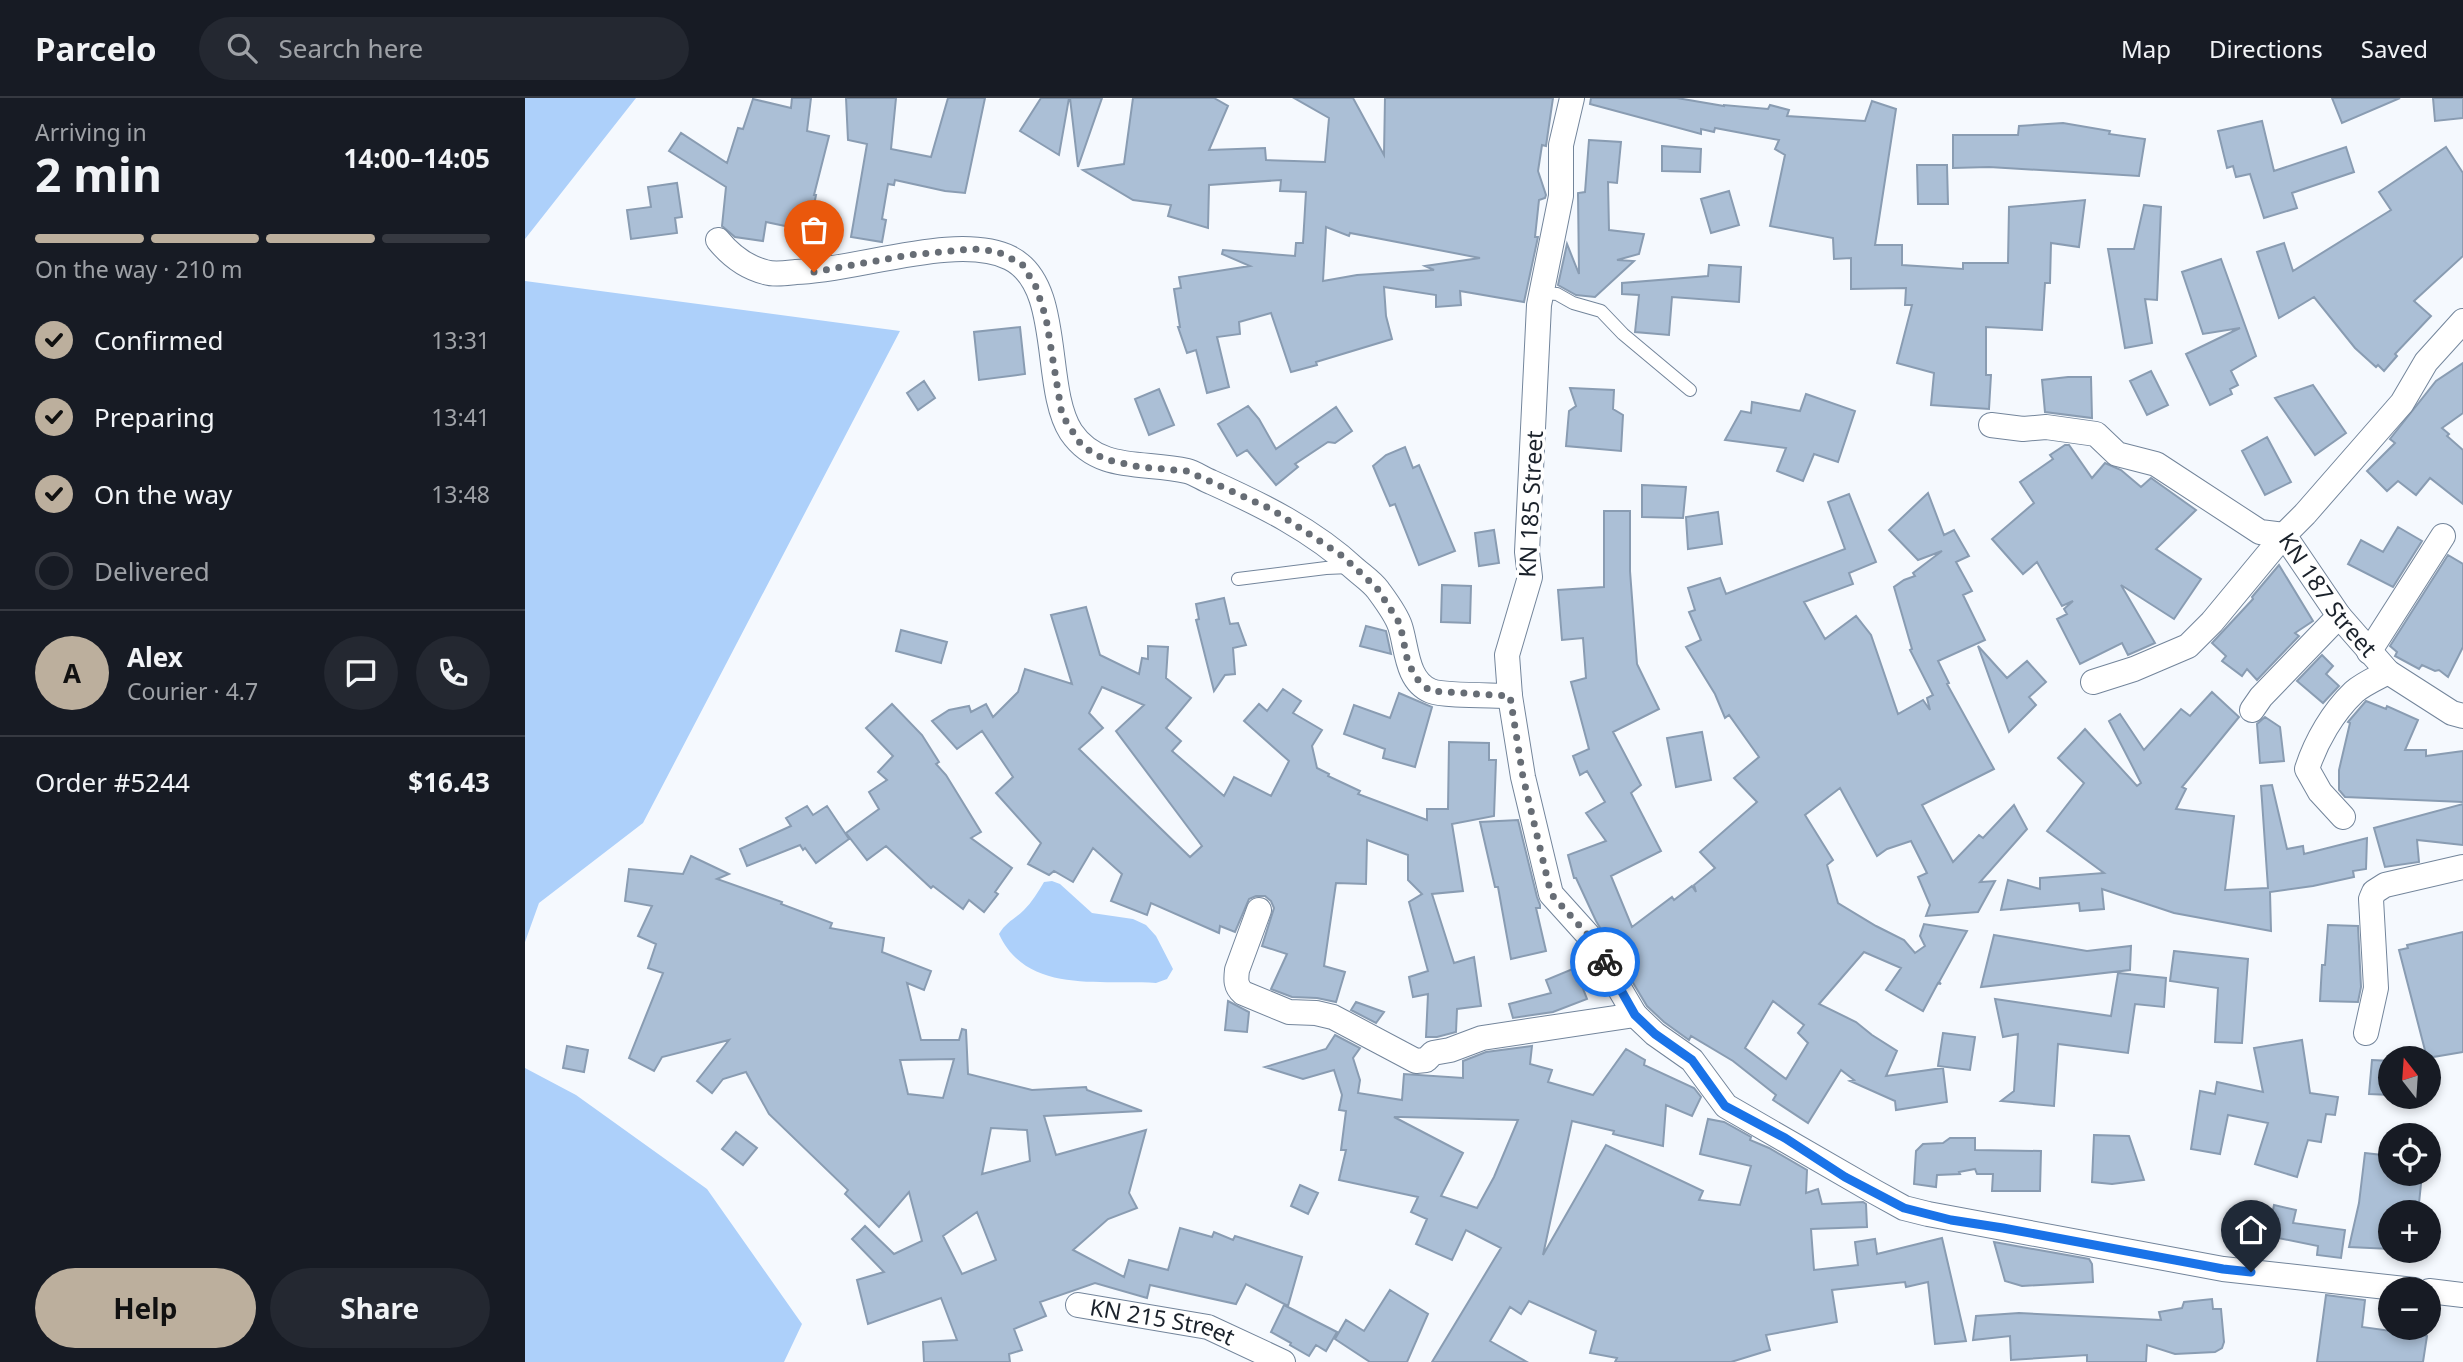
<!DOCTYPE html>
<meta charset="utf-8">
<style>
:root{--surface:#171b24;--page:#242831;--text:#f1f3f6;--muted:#9ea1a6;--line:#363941;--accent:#bcaf9d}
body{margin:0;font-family:"Noto Sans",sans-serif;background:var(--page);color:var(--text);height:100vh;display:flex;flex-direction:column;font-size:26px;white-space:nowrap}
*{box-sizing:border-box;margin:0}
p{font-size:23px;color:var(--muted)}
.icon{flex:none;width:38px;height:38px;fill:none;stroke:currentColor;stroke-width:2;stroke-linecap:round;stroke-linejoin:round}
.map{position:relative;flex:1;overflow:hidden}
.details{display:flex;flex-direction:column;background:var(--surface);width:525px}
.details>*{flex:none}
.needle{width:46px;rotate:343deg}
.controls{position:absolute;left:1853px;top:948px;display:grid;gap:14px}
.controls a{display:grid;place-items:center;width:63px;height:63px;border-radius:50%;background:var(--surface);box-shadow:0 4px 10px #0003;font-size:35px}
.pin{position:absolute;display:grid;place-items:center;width:60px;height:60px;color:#fff;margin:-72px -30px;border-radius:50% 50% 50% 0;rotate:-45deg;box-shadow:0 0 7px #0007}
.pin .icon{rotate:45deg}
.courier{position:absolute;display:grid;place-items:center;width:70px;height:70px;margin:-35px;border:5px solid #1a73e8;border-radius:50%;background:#fff;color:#222;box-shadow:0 2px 9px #0007}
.headline em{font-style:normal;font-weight:700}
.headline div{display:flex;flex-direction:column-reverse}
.headline{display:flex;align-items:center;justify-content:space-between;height:119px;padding:0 35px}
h1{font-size:46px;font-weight:700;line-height:52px}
.bar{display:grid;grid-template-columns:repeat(4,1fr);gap:10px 7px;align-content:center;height:84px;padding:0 35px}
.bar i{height:9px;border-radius:5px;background:var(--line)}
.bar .current{background:var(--accent)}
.bar p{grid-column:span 4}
.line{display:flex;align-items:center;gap:18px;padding:0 35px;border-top:2px solid var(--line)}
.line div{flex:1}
.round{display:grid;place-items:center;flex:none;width:74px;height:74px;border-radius:37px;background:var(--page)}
ol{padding:0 35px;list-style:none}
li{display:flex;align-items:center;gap:21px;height:77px}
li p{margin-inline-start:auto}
li .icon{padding:7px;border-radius:50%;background:var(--accent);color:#111;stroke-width:4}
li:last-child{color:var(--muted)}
li i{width:38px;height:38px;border:4px solid var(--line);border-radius:50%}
.action{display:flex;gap:14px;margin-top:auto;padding:14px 35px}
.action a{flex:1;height:80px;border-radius:42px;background:var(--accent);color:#111;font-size:28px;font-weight:700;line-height:80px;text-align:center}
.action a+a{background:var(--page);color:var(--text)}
header{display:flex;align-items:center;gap:42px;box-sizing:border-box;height:98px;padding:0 35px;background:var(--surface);border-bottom:2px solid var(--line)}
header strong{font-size:33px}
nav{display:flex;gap:38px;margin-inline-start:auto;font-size:24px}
.search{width:490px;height:63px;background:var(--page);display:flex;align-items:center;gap:18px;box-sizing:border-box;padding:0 24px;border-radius:38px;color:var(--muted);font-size:26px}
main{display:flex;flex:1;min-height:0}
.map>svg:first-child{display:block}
.green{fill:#add0fa}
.building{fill:#abbfd6;stroke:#899cb2;stroke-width:2;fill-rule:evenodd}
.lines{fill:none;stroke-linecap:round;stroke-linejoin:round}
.service-casing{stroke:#73859b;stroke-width:14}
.minor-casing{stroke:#73859b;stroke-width:26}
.service{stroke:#fff;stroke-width:12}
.minor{stroke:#fff;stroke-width:24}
.done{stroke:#676d75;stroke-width:7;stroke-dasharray:0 12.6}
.route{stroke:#1a73e8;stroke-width:9}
.labels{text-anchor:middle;stroke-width:7;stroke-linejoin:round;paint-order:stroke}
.street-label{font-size:23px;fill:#1b222b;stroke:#fff}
</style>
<header>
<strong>Parcelo</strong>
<div class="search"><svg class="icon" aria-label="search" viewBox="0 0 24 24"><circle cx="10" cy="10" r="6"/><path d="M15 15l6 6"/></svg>Search here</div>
<nav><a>Map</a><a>Directions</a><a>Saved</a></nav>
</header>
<main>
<section class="details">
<div class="headline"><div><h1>2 min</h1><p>Arriving in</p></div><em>14:00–14:05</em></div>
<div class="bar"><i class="current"></i><i class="current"></i><i class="current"></i><i></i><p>On the way · 210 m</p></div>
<ol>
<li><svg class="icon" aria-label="check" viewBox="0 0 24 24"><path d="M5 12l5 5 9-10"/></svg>Confirmed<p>13:31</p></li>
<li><svg class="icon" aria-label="check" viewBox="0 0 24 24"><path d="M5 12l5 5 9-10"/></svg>Preparing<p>13:41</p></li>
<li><svg class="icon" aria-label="check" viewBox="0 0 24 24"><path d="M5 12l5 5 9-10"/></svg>On the way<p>13:48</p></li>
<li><i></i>Delivered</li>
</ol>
<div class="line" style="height:126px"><b class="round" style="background:var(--accent);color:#111">A</b><div><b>Alex</b><p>Courier · 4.7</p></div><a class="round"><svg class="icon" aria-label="chat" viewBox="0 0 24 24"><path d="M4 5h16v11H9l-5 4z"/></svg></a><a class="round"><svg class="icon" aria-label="phone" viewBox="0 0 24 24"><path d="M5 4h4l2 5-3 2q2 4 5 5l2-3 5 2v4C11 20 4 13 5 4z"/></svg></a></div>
<div class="line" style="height:91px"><div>Order #5244</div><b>$16.43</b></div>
<div class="action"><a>Help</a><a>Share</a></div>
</section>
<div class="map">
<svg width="1938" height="1264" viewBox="0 0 1938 1264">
<rect width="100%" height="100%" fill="#f5f9fe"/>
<path class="green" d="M0,0H111L0,141Z
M0,183L375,233L118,725L14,805L0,844Z
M527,783L535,786L567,815L608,821L621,827L631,838L648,871L642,881L631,885C576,881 502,897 474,836C481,824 490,821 499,812C507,804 513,794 519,784Z
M0,970L51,997L182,1091L277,1226L259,1264H0Z"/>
<path class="building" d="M267,0H286L282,33L304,38L289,97H291L284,133L241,124L238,143L210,139L197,128L201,89L144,53L156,35L202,65L213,30L218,31L228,1L266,10Z
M321,0H371L366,51L406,59L423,0H460L440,95L420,93L370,82L369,87L363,86L357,121L361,122L357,144L326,139L342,46L323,42Z
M516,0H544L534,57L495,33Z
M545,0H577L553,69Z
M608,0H689L703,8L684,52L740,50L741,62L800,64L804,20L769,0H828L859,57L860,0H1028L1021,48L1017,47L1013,73L1021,97L1020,100L1014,102L1010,139H1013L999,204L935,193L936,207L911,209V197L859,189L861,218L867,241L791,264L792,267L766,274L746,215L714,224L715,236L692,239L704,289L682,295L671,252L662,255L653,229H655L649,191L656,190L654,179L725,168L697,156L698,152L770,158L771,145H778L781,94L755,93L756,82L684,87L683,130L643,118L646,107L608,102L558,72L599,66ZM801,129L824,138L825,135L955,160L900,168L909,172L832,177L798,183Z
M1066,0H1152L1199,8V7L1243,11L1245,7L1264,12L1262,18L1340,23L1347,3L1371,11L1350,147H1377V167L1438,171V165H1483L1484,109L1560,102L1554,149L1526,145L1525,185H1520L1517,232L1461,229V277H1466L1464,311L1406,307L1409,275L1372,265L1387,207H1380L1381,190L1326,191V160L1309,161L1308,140L1245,128L1260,57L1250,51L1254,42L1190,30L1189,34L1176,31V36L1065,6Z
M1807,0H1875L1817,25Z
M1908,0H1938V20L1910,23Z
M1737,23L1749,73L1821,49L1829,74L1767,95L1772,110L1739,120L1725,76L1711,79L1708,68L1702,70L1693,33Z
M1538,25L1585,33L1584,36L1620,41L1614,78L1464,69L1428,70V37H1493L1494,28Z
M1064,42L1096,44L1092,85L1083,84L1084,132L1119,136L1114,156L1092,162L1109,163L1070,199L1051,197L1033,187L1042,146L1054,176L1053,95L1060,94Z
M1137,48L1176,51L1175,74L1137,73Z
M1921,49L1938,75V158L1889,203L1906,218L1870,256L1872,258L1859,273L1853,267L1851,269L1830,250L1789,199L1754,220L1732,154L1759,145L1768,173L1866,112L1854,94Z
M1392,67H1422L1423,106H1393Z
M152,85L157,119L150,120L152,135L106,141L102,112L126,109L123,89Z
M1204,93L1214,127L1186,135L1176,101Z
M1619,107L1636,109L1632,202L1620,201L1627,245L1600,250L1583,151H1609Z
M1696,161L1731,258L1706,273L1713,287L1705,291L1707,296L1685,307L1661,256L1715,230L1678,236L1657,174Z
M1184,167L1216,169L1214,204L1147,199L1144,237L1110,234L1114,197L1097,196V185L1183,178Z
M495,229L500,276L454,282L449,234Z
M1938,265V315L1917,330L1924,336L1922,338L1938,352V406L1905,380L1891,397L1873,383L1862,393L1842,373L1870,345L1865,341L1911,283Z
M1626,273L1643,307L1622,317L1605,283Z
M1543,279H1566L1567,320L1520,314L1517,282Z
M399,283L410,300L393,312L382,295Z
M1788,287L1821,335L1790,357L1750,300Z
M1045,290L1089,292L1088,311L1098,317L1096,353L1041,348L1044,313L1051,308Z
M634,291L649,327L624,337L610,301Z
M1281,296L1330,313L1313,364L1289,356L1278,383L1252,373L1261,350L1200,342L1216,313L1226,315L1227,304L1275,313Z
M723,308L734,321L751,351L811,309L827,333L810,345L803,344L770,366L773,369L751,387L722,352L712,358L693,326Z
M1742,339L1766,384L1740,397L1717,353Z
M1540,347H1544L1567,380L1580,365L1596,372L1616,389L1626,380L1671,412L1631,451L1676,481L1649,521L1596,487L1630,545L1603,557L1597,545L1555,566L1532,521L1542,516L1539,511L1548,503L1537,508L1512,464L1498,476L1467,441L1509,405L1495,384L1528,361L1525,357Z
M880,349L888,370L894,367L930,453L894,467L870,406L865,408L848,368L861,357Z
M1117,387L1161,389L1158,420L1117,419Z
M1403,395L1419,437L1429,432L1444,458L1431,464L1447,493L1438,497L1460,542L1413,563L1424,585L1422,586L1469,671L1397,707L1428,764L1454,737L1458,740L1489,707L1502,731L1455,784L1470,783L1453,814L1401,818L1405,807L1393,779L1402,775L1386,743L1362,751L1352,758L1315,690L1280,717L1308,762L1302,767L1313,805L1351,828L1379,842L1390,855L1400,848L1395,838L1399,826L1442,833L1414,884L1416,886L1413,885L1398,913L1361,892L1376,870L1339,854L1294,906L1331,924L1347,937L1372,953L1361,978L1418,970L1422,1004L1371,1012L1370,1003L1325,983L1329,982L1316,972L1283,1025L1248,1002L1251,997L1208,963L1166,938L1164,942L1139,924L1122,908L1071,823L1051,780H1049L1043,757L1081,743L1061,715L1080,704L1062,673L1055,677L1048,658L1064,651L1046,584L1061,580L1058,540L1037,542L1033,492L1079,489V413H1105V473L1112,566L1134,611L1088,634L1116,687L1106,695L1136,753L1086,778L1107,829L1147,799L1149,802L1167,788L1171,794L1169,787L1190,770L1175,754L1232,704L1209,680L1234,659L1204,617L1200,620L1190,596L1161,549L1176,542L1164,514L1170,512L1163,490L1195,480L1201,496L1320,451L1303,404L1324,396L1351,464L1324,475L1328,486L1279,504L1300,541L1331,518L1346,537L1373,616L1398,602L1405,612L1402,600L1408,597L1385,552L1387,551L1369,489L1379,482L1390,478L1388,475L1417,453L1393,462L1364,432ZM1248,903L1279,927L1273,935L1283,945L1261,981L1220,950Z
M1193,414L1197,446L1163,451L1161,419Z
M1873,429L1897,443L1868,489L1823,466L1836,442L1858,454Z
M969,432L974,465L954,468L950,435Z
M1923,457L1938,466V549L1923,579L1914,572L1910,573L1897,567L1894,571L1870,558L1872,554L1865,548Z
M1754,467L1788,523L1770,535L1774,538L1732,582L1722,571L1717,578L1697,563L1701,558L1687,545L1728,501L1727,499Z
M917,487L946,488L945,525L916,524Z
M699,500L705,526L713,525L721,547L708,550L710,576L700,577L689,593L671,522L674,521L671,506Z
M561,509L575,557L614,576L617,560L623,561V548L643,549L641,580L666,600L641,630L656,643L647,653L699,698L709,679L746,698L764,663L719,623L734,606L742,613L758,591L776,603L768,615L797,632L787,648L792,670L804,676L803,678L835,693L833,696L902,722V711H923L924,644L964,645V662H971L969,718L927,726L938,793L907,796L929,865L949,859L956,908L932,911L931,934L912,939H901L903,896L888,899L884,879L903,873L884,804L897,796L883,782V757L842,742L841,786L811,785L799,868L820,874L811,904L792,900L767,899L746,891L762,856L737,848L749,810L746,803L740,798H731L724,801L710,834L695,828L694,835L626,805L622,817L586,803L597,776L568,750L548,784L529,773L524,777L503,766L516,745L471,695L488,679L457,633L432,651L407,623L424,612L444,608L446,614L461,606L468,619L493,594L500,571L547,586L526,517ZM577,589L619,607L591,633L677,748L665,759L554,651L578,630L564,615Z
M841,528L861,533L866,556L835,548Z
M376,532L422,544L416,565L371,553Z
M1453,548L1482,580L1502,563L1521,584L1504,599L1511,607L1484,634Z
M1797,557L1808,568L1801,576L1814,588L1798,605L1772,583Z
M1687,594L1714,619L1657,689L1661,691L1651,711L1709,718L1700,792L1743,790L1736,688L1747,687L1762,751L1778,748L1779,756L1842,740L1841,771L1828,773L1829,779L1788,788L1745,794L1746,833L1649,815L1577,791L1579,811L1555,813L1554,805L1476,812L1483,782L1515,791V780L1579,775L1522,733L1559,685L1533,660L1560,631L1612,688L1616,685L1584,623L1595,616L1619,652L1656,611L1665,618Z
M874,595L907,609L890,669L858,660L860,651L819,636L829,607L865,620Z
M1841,603L1861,611L1862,608L1893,622L1880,652H1901V658L1938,653V704L1820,699L1814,692V672L1825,625L1823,624Z
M367,606L397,637L414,664L411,666L421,677L456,734L446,740L487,770L470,794L473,796L459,814L444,802L438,811L408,788L406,790L361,748L342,762L321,735L354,711L344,694L362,682L353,674L368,658L341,630Z
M1740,619L1755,629L1759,663L1735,665L1732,626Z
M1177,634L1186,682L1151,689L1142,640Z
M1938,706V747L1892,742L1894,764L1860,769L1849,730Z
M282,708L288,717L302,708L324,741L291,765L280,750L278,752L275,747L222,768L215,751L266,728L261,720Z
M993,722L1012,799L1015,807V810H1011L1021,853L986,861L973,789H970L955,724Z
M166,758L204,776L192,781L257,804L256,806L307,825L305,830L359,840L357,854L406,873L399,892L382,885L396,942H434L437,931L441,932L443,976L507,992L561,989L562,992L617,1013L519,1018L531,1057L621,1032L604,1095L612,1110L583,1121L548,1152L599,1179L604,1162L643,1172L655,1130L687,1139L689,1134L708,1142L710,1138L777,1159L763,1208L721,1186L711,1206L625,1187L622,1200L570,1185L515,1204L521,1218L489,1231L497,1252L484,1256L485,1264H399L398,1244L432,1242L416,1200L343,1226L332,1182L359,1174L327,1141L340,1128L369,1156L397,1143L384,1094L354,1129L320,1096L323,1092L244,1016L221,974L198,981L187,995L172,983L204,942L137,959L129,973L104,960L138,875L123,870L131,846L113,838L127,808L100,803L104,771L158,776ZM429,961L418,1000L383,996L375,962ZM466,1030L502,1032L505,1063L457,1076ZM452,1114L471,1162L437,1176L418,1138Z
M1803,827L1833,828L1836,889L1833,904L1795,903L1797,867H1800Z
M1938,834V954L1902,960L1874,852L1883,850L1882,847Z
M1469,837L1562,853L1606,848L1605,872L1456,889Z
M1649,853L1723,861L1717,945L1690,944L1693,890L1645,883Z
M1050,870L1062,901L1028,914L988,920L984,906L1026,895L1021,882Z
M1593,875L1641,880L1639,909L1610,906L1603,955L1533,946L1529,1008L1476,1003L1489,993L1493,936L1478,939L1470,901L1586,918Z
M703,903L724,914L722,934L700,932Z
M831,904L859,914L851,925L826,912Z
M1418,935L1450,939L1445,972L1413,968Z
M810,937L835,950L828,960L835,982L833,995L877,1002L879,976L938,980V963L961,954L1007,948L1005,966L1027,972L1023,984L1068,997L1101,951L1120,962L1119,967L1169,990L1176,999L1167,1018L1141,1007L1138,1048L1088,1036L1089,1033L1047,1023L1018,1157L1081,1047L1178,1093L1174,1102L1215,1107L1226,1068L1175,1056L1183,1021L1199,1024L1226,1039L1225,1042L1244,1050L1282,1072L1281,1095L1293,1091L1297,1106L1338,1104L1341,1106L1342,1129L1286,1131L1289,1172L1333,1167L1330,1144L1350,1141L1352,1156L1417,1140L1441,1243L1410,1246L1403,1184L1381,1189L1380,1184L1307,1192L1312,1224L1241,1237L1245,1252L1206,1264H1090L1092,1260L1065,1255L1071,1233L1004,1203L996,1216L985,1209L965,1243L1002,1264H907L976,1150L941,1132L927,1162L891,1146L902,1121L886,1114L893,1099L814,1082L821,1052H816L821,1013L814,1012L817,997L809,972L778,981L740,969L801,951ZM869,1019H876L993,1022L969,1079L952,1110L916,1098L938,1055Z
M1777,942L1785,995L1813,999L1810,1017L1801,1016L1796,1044L1783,1042L1772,1079L1730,1066L1743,1025L1703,1017L1695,1056L1666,1051L1675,993L1690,996L1692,984L1738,994L1729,950Z
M42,948L63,952L59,974L38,970Z
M1847,962L1866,963V997L1844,996Z
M211,1034L232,1050L218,1067L197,1051Z
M1569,1037L1604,1038L1619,1082L1587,1086L1567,1084Z
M1425,1040H1450V1052L1516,1053L1515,1093H1467L1468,1076H1452L1450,1071L1434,1074L1435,1076L1412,1077L1411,1089L1389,1086L1391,1053L1398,1046L1418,1045Z
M1840,1055L1866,1058V1076H1897L1893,1115H1866V1151L1824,1149L1834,1105Z
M775,1087L793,1095L783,1116L766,1108Z
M1749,1107L1771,1112L1768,1125L1820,1132L1816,1160L1792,1157L1793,1148L1724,1134L1727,1119L1746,1122Z
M1469,1144L1564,1161L1567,1166L1568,1184L1497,1188L1480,1183Z
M865,1192L903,1216L882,1264H845L810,1241L821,1222L839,1233Z
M1801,1197L1840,1202L1837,1229L1902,1238L1898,1264H1792Z
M1687,1201L1688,1211H1696L1699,1244L1697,1250L1690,1254L1650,1256L1622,1247L1621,1264H1562V1257L1486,1262L1485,1238L1448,1242L1451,1218L1494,1215L1636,1222L1634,1214L1657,1210L1659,1204Z
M759,1207L812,1234L801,1253L791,1247L784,1258L765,1247L766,1245L746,1234Z"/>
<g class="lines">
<g class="service-casing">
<path id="service" d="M1016,200L1018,195L1032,196L1048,205L1076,213L1098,236L1165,292
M713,481L801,470L825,469"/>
</g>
<g class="minor-casing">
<g id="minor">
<path d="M1047,0L1036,47V98L1014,207L1002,454L1005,479L982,557L985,598L998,679L1026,796L1063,837L1110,917L1130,936L1167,962L1201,1008L1350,1094L1379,1110L1403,1116L1698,1171L1889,1192"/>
<path d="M193,142C206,158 220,169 240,174C249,177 261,175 271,174C330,173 433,134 485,160C539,187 517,289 546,334C574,375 620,363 662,373C670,375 678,381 686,384C737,407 788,432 830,471C838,478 847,484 853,492C861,503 871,516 875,528C882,549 881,583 906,593C919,598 968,597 985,598"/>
<path id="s1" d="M1938,223L1901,264L1877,305L1780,416L1759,437L1814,518L1863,574L1927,615L1938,618"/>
<path d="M1466,327L1498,331L1521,329L1571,336L1592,356L1631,366L1735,434L1759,437"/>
<path d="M1844,554L1918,438"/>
<path d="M1568,584L1609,571L1663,548L1687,524L1759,437"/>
<path d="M1727,612L1736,599L1814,518"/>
<path d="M1818,719L1795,694L1782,671C1791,643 1808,614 1829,594C1838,586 1852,580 1863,574"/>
<path d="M734,812L712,872C711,881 710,888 718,895L764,914L791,915L808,919L891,963L901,962L908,955L925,952L957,940L1110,917"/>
<path d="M1841,935L1851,890L1846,801L1849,794L1860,787L1938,769"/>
<path d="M1904,1193L1938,1197"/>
<path id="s2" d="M553,1207L683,1229L758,1264"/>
</g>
</g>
<use href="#service" class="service"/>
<use href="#minor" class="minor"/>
</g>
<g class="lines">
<path class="done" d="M289,174L384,157L447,151L471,153L497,166L511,189L521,220L537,317L557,348L579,361L614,369L662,373L746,411L816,457L852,490L875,526L883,565L892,581L905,593L985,598L998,679L1026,796L1063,837L1080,864"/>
<path class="route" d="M1080,864L1110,917L1130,936L1167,962L1200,1008L1260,1040L1320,1079L1379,1110L1426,1122L1478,1130L1698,1171L1726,1174"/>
</g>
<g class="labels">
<g class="street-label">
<text transform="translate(1006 406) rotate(-87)" y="8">KN 185 Street</text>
<text dy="8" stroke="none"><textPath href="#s1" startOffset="354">KN 187 Street</textPath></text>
<text dy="8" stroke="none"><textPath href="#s2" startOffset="86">KN 215 Street</textPath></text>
</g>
</g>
</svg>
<div class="controls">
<a><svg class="needle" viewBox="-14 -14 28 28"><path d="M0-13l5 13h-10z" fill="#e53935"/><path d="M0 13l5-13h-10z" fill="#9ea1a6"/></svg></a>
<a><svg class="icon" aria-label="locate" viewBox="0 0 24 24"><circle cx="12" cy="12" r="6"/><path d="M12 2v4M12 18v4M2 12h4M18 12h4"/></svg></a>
<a>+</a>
<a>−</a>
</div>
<div class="pin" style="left:289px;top:174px;background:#ea580c"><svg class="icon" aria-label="bag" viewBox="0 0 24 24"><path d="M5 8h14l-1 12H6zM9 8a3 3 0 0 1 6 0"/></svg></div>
<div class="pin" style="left:1726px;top:1174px;background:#1f2937"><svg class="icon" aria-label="home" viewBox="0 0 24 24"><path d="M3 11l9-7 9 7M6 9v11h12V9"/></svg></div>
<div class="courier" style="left:1080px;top:864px"><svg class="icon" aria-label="bike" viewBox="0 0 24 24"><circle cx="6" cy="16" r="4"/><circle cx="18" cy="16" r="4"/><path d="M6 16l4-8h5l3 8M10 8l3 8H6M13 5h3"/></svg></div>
</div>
</main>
